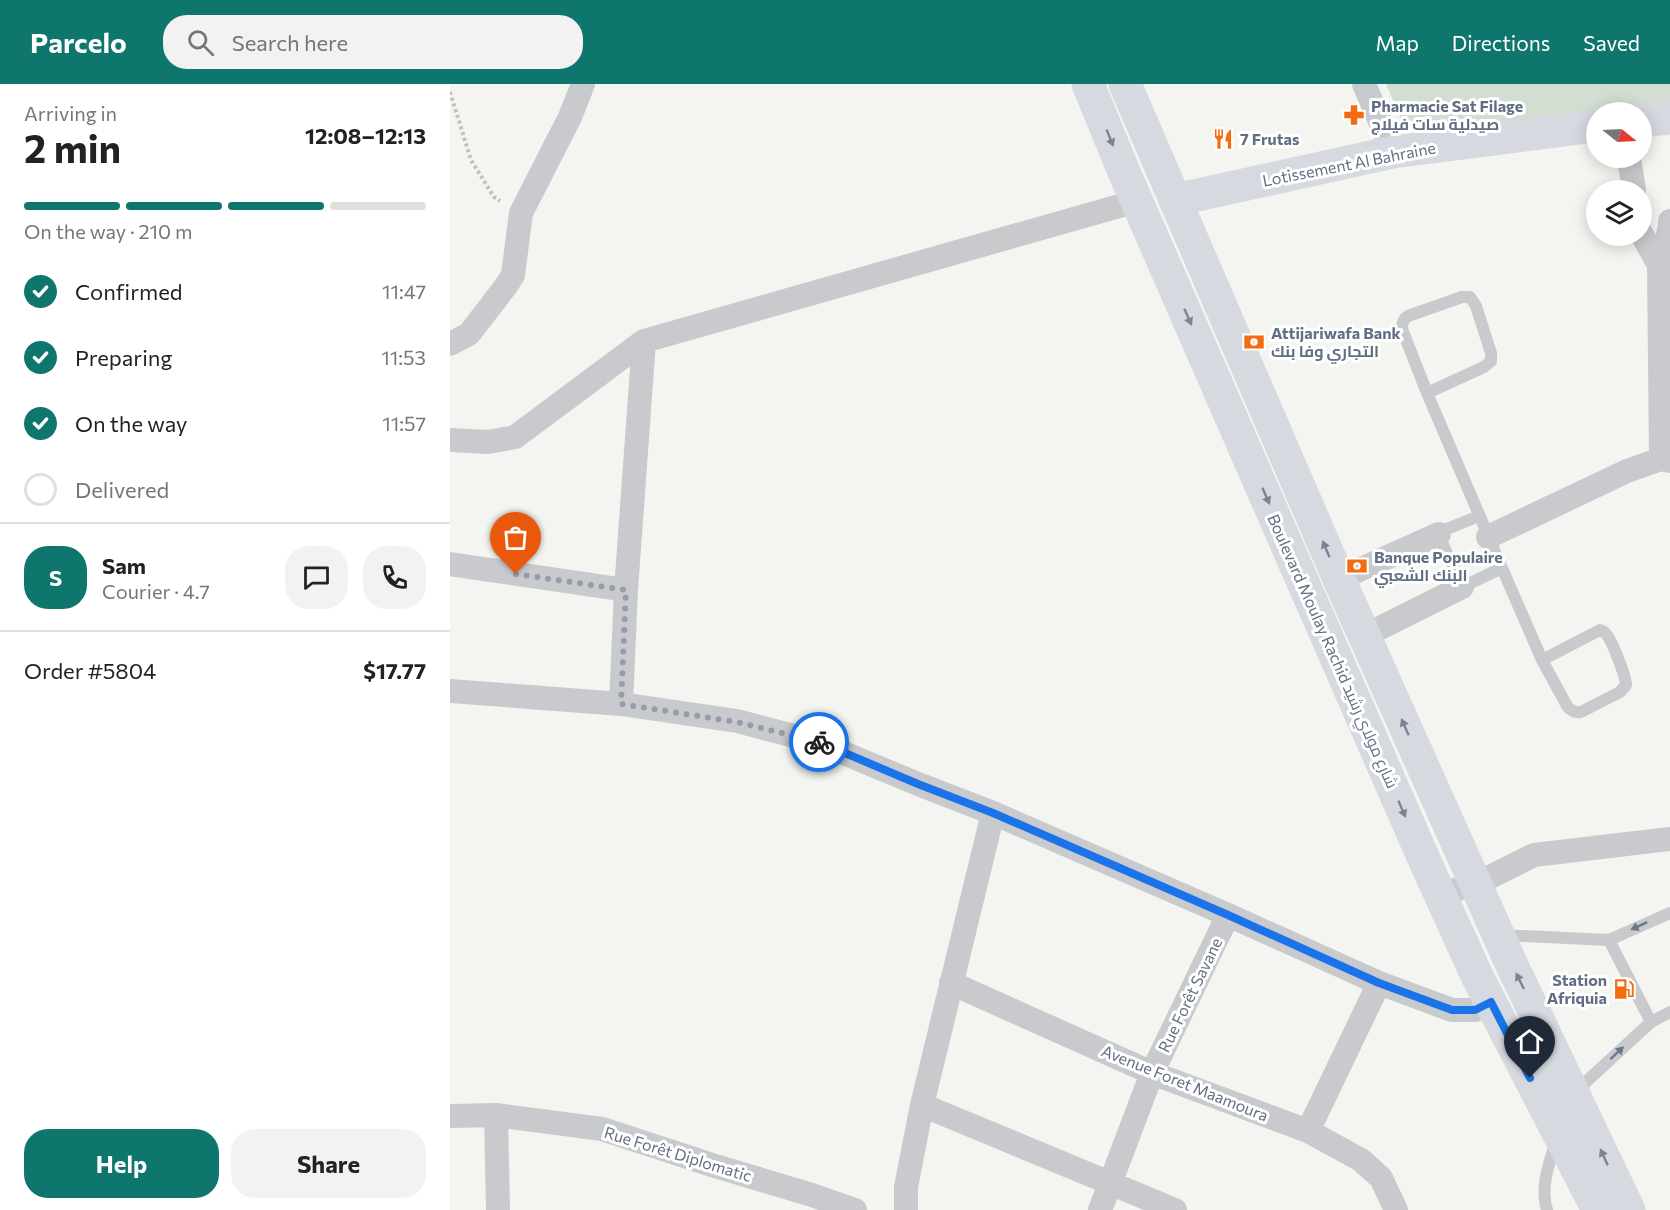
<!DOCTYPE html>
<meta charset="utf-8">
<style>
:root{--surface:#fff;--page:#f2f2f2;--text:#222;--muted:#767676;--line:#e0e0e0;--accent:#0f766e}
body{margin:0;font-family:Commissioner,Cairo,sans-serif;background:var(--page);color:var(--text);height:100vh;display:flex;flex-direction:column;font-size:22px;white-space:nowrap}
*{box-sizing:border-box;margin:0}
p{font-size:20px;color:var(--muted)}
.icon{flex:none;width:33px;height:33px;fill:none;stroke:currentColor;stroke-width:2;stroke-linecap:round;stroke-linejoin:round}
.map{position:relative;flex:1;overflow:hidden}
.drawer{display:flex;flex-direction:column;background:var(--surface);width:450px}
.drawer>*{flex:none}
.needle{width:39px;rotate:108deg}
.tools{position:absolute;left:1136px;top:18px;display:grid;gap:12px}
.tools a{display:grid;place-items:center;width:66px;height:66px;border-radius:50%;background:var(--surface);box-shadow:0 3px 15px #0003;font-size:30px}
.pin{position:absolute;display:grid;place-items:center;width:51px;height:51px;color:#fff;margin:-62px -26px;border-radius:50% 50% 50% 0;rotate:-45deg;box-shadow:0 0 6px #0007}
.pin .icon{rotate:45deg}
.courier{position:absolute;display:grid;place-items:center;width:60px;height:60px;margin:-30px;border:4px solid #1a73e8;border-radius:50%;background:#fff;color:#222;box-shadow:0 2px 8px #0007}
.headline em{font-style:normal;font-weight:700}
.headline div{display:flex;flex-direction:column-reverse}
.headline{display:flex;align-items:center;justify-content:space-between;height:102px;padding:0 24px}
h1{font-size:39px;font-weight:700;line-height:45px}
.bar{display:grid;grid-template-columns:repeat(4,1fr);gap:9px 6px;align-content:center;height:72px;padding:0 24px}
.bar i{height:8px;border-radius:4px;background:var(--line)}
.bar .selected{background:var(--accent)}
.bar p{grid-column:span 4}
.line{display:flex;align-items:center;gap:15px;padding:0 24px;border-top:2px solid var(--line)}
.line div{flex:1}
.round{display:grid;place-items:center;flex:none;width:63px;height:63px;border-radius:24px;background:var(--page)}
ol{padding:0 24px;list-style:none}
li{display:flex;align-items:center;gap:18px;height:66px}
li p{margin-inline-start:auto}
li .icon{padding:6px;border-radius:50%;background:var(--accent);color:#fff;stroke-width:4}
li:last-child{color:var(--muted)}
li i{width:33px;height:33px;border:3px solid var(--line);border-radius:50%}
.primary-button{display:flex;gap:12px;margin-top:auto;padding:12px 24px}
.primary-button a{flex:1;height:69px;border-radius:24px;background:var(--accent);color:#fff;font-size:24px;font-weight:700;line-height:69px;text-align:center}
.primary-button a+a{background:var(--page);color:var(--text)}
header{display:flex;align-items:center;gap:36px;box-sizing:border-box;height:84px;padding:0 30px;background:var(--accent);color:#fff}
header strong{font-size:28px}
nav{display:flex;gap:33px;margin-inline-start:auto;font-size:21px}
.search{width:420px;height:54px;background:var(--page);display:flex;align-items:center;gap:15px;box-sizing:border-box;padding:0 21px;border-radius:24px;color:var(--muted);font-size:22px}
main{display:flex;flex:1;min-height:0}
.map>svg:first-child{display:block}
.green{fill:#d3ddd1}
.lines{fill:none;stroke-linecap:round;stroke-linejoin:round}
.path{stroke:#bfc0c2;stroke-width:4;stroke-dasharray:3 3;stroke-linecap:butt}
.lane{stroke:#c8cace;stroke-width:12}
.street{stroke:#c8cace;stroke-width:24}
.secondary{stroke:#d6d9df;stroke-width:33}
.primary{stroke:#d6d9df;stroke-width:33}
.oneway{fill:#788396}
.oneway2{fill:#6b778b}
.done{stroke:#949daa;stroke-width:6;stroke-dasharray:0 10.8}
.route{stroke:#1a73e8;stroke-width:8}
.labels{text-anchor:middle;stroke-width:6;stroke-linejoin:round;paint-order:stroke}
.poi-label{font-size:16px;font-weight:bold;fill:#616e84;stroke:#fff;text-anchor:start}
.street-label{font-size:16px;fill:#616e84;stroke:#fff}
</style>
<header>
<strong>Parcelo</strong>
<div class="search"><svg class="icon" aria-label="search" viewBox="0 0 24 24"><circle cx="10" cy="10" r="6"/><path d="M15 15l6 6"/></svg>Search here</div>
<nav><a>Map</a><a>Directions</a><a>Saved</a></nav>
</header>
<main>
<section class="drawer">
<div class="headline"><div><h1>2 min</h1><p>Arriving in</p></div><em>12:08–12:13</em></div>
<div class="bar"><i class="selected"></i><i class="selected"></i><i class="selected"></i><i></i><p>On the way · 210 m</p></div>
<ol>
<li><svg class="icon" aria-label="check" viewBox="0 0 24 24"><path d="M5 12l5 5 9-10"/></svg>Confirmed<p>11:47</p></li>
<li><svg class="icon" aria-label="check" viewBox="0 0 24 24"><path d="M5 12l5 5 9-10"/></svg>Preparing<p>11:53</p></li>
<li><svg class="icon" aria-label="check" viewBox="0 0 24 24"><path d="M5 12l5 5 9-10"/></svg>On the way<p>11:57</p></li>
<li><i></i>Delivered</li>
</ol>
<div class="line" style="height:108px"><b class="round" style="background:var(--accent);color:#fff">S</b><div><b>Sam</b><p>Courier · 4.7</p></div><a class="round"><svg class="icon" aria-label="chat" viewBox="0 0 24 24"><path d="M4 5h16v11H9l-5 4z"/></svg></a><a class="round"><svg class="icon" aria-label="phone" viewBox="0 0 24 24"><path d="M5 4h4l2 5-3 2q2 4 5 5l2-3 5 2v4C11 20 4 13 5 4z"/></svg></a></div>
<div class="line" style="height:78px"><div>Order #5804</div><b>$17.77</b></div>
<div class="primary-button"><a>Help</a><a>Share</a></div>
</section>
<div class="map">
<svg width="1220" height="1126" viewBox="0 0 1220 1126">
<rect width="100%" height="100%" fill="#f4f5f0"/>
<path class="green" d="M936,0H1220V21L956,47Z"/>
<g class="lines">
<path class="path" d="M0,8L21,76L44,113L50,117"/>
<path class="lane" d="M977,309L1034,283L1041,277V269L1026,222L1020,213H1012L958,232C953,235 952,239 952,245L977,309L1052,484L1092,576L1117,622C1121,627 1125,629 1131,628L1170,608L1176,601C1176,593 1161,553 1155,549C1154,547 1152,547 1150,546L1092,576
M1029,432L992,447L989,450L990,454L1012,503L1052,484
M1050,851L1159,856L1201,938L1125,1008
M1159,856L1220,829
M1201,938L1220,928
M1097,1126C1090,1103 1099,1079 1106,1058"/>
<path class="street" d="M914,0L943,68
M1179,74L1184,106
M1191,149L1209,181
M0,260L19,250L56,202L63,191L71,129L120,33L133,0
M0,356L38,358L65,353L194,257L687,117
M1211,375L1209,181L1220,143V137
M1038,453L1177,387L1211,375L1220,377
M0,480L176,506
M889,495L989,450
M914,552L1012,503
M0,607L171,620L287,637L367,658L468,700L543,729L778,831L929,899L1002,926H1025L1041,918
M171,620L176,506L194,257
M990,810L1026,800L1084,771L1220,755
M501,899L702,989L858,1047L911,1076L931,1094L946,1126
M472,1021L725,1126
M46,1031L48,1126
M0,1032L46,1031L152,1045L262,1081L362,1111L405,1126
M858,1047L929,899
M456,1126V1103L472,1021L543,729
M650,1126L702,989L778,831"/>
<path class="secondary" d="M1191,37L1220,34
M725,116L943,68L1146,42"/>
<path class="primary" d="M638,0L674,88L973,773L1028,894L1148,1126
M675,0L889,495L1060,877L1179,1126"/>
</g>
<defs><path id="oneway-solid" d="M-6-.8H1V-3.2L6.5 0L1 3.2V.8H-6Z" transform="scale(1.5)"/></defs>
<g class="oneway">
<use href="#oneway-solid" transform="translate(660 54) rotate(68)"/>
<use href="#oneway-solid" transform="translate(738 233) rotate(66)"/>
<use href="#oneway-solid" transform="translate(816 412) rotate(66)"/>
<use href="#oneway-solid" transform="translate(876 465) rotate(-113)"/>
<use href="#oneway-solid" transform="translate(955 643) rotate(-114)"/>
<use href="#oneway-solid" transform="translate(952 725) rotate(66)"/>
<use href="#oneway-solid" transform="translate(1070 897) rotate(-116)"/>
<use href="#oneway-solid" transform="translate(1154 1073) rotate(-115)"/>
</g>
<g class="oneway2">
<use href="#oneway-solid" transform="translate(1189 842) rotate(155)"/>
<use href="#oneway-solid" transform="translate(1167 969) rotate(-43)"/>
</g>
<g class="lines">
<path class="done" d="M66,490L176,506L171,620L287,638L369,658"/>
<path class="route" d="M369,658L468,700L543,729L778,831L929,899L1002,926H1025L1041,918L1080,994"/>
</g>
<defs>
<g id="pharmacy-bare" transform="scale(1.62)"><path d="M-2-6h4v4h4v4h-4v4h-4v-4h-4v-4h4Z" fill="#f46c11" stroke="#fff" stroke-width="2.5" paint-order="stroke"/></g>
<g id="restaurant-bare" transform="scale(1.62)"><path d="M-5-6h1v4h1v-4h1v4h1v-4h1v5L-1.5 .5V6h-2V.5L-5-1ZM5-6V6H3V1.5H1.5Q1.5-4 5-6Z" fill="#f46c11" stroke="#fff" stroke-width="2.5" paint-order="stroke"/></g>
<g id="bank-bare" transform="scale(1.62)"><path d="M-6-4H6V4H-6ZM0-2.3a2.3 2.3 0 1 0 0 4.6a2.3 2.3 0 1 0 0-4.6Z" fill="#f46c11" stroke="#fff" stroke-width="2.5" paint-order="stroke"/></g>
<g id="fuel-bare" transform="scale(1.62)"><path d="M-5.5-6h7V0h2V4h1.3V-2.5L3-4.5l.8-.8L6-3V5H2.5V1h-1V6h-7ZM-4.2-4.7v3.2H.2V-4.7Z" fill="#f46c11" stroke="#fff" stroke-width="2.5" paint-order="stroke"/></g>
</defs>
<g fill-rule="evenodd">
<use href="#pharmacy-bare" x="904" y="31"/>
<use href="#restaurant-bare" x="773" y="55"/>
<use href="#bank-bare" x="804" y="258"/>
<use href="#bank-bare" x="907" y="482"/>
<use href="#fuel-bare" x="1174" y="905"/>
</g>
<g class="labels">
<g class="poi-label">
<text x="921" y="28">Pharmacie Sat Filage<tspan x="921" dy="18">صيدلية سات فيلاج</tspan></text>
<text x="790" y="61">7 Frutas</text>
<text x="821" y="255">Attijariwafa Bank<tspan x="821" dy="18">التجاري وفا بنك</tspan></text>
<text x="924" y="479">Banque Populaire<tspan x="924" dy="18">البنك الشعبي</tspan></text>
<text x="1157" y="902" text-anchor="end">Station<tspan x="1157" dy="18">Afriquia</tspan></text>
</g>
<g class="street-label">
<text transform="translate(899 80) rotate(-11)" y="6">Lotissement Al Bahraine</text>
<text transform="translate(883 567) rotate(66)" y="6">Boulevard Moulay Rachid شارع مولاي رشيد</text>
<text transform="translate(740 911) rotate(-64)" y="6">Rue Forêt Savane</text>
<text transform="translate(735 999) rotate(22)" y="6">Avenue Foret Maamoura</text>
<text transform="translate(228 1070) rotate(17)" y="6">Rue Forêt Diplomatic</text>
</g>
</g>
</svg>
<div class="tools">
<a><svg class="needle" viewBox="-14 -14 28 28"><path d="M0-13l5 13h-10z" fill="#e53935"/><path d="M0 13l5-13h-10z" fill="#767676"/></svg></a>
<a><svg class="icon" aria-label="layers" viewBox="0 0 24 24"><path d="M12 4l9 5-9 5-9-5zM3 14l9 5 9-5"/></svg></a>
</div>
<div class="pin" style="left:66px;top:490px;background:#ea580c"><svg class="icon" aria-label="bag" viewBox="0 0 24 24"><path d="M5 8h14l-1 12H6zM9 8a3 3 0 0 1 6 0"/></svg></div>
<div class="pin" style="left:1080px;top:994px;background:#1f2937"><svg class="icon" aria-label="home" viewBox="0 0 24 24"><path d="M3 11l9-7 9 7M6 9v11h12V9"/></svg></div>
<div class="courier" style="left:369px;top:658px"><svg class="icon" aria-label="bike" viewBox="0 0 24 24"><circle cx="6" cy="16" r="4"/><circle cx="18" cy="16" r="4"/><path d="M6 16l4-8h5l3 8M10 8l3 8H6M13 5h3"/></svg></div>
</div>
</main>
